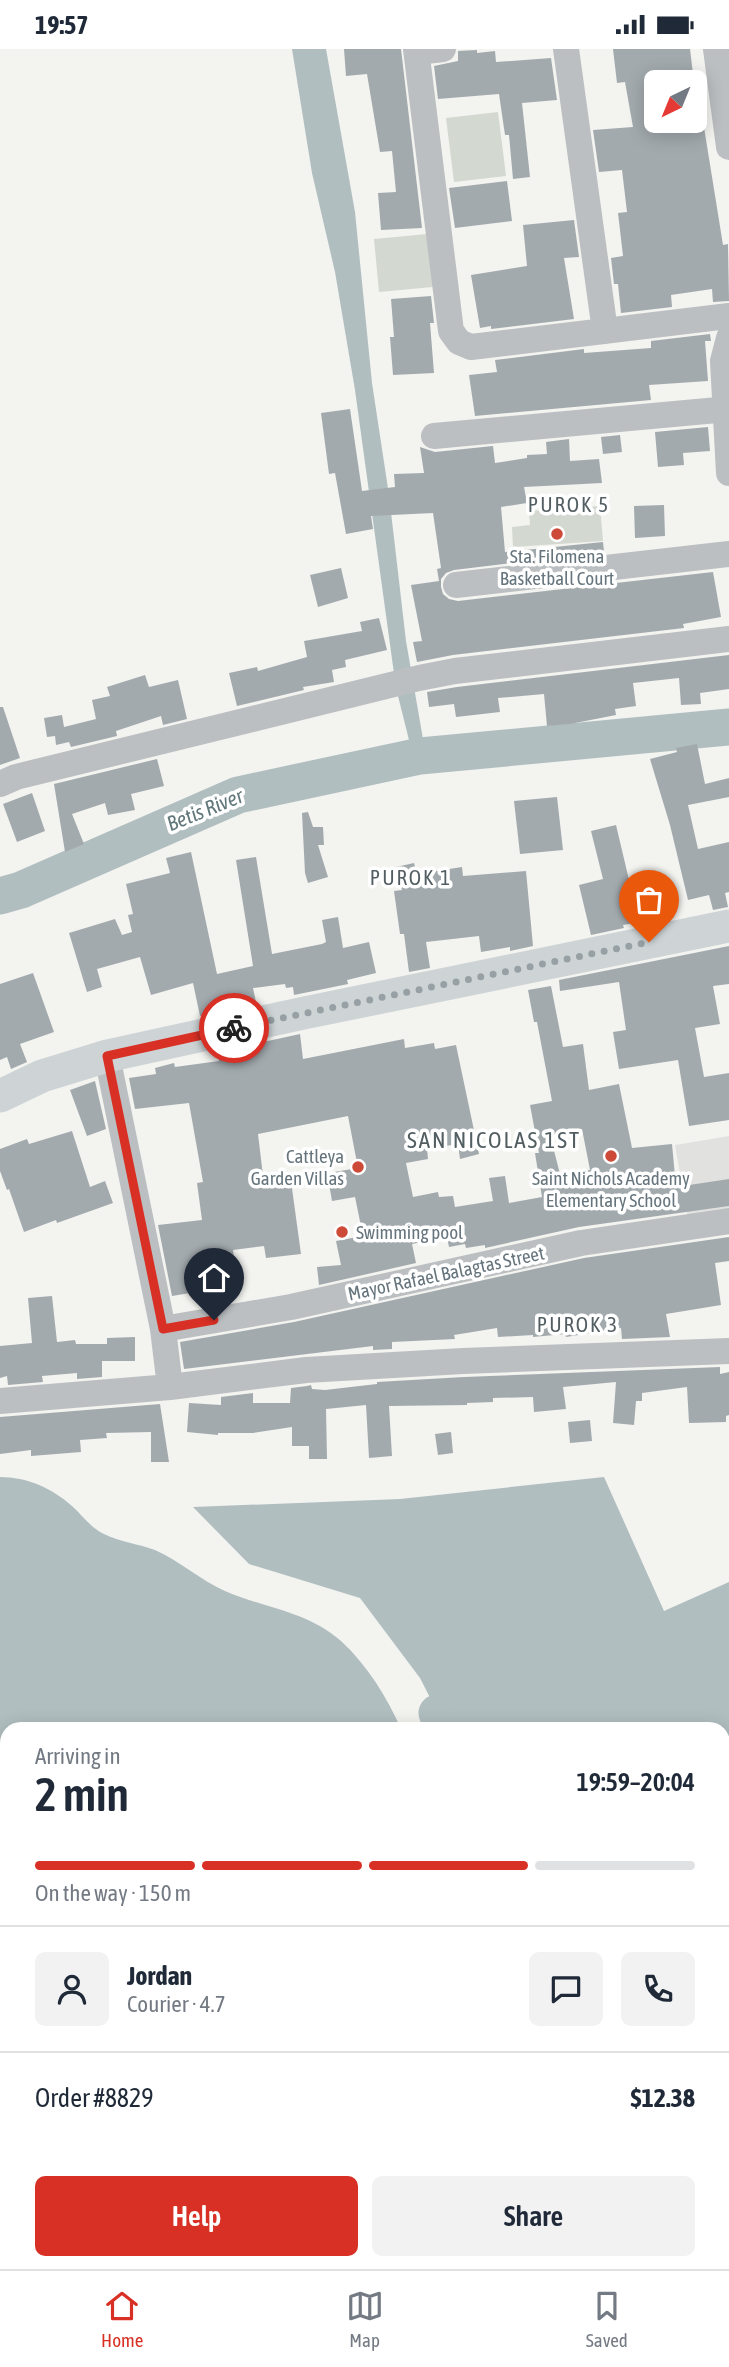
<!DOCTYPE html>
<meta charset="utf-8">
<style>
:root{--surface:#fff;--page:#f2f2f3;--text:#1f2937;--muted:#747a83;--line:#e0e1e3;--accent:#d93025}
body{margin:0;font-family:"Asap Condensed",sans-serif;background:var(--page);color:var(--text);height:100vh;display:flex;flex-direction:column;font-size:26px;white-space:nowrap}
*{box-sizing:border-box;margin:0}
p{font-size:23px;color:var(--muted)}
.icon{flex:none;width:38px;height:38px;fill:none;stroke:currentColor;stroke-width:2;stroke-linecap:round;stroke-linejoin:round}
.map{position:relative;flex:1;overflow:hidden}
.side{position:absolute;left:0px;top:1673px;width:730px;height:548px;display:flex;flex-direction:column;background:var(--surface);border-radius:21px 21px 0 0;box-shadow:0 4px 18px #0003}
.side>*{flex:none}
.needle{width:46px;rotate:223deg}
.fabs{position:absolute;left:644px;top:21px;display:grid;gap:14px}
.fabs a{display:grid;place-items:center;width:63px;height:63px;border-radius:10px;background:var(--surface);box-shadow:0 4px 18px #0003;font-size:35px}
.pin{position:absolute;display:grid;place-items:center;width:60px;height:60px;color:#fff;margin:-72px -30px;border-radius:50% 50% 50% 0;rotate:-45deg;box-shadow:0 0 7px #0007}
.pin .icon{rotate:45deg}
.courier{position:absolute;display:grid;place-items:center;width:70px;height:70px;margin:-35px;border:5px solid #d93025;border-radius:50%;background:#fff;color:#222;box-shadow:0 2px 9px #0007}
.head em{font-style:normal;font-weight:600}
.head div{display:flex;flex-direction:column-reverse}
.head{display:flex;align-items:center;justify-content:space-between;height:119px;padding:0 35px}
h1{font-size:46px;font-weight:600;line-height:52px}
.bar{display:grid;grid-template-columns:repeat(4,1fr);gap:10px 7px;align-content:center;height:84px;padding:0 35px}
.bar i{height:9px;border-radius:5px;background:var(--line)}
.bar .active{background:var(--accent)}
.bar p{grid-column:span 4}
.line{display:flex;align-items:center;gap:18px;padding:0 35px;border-top:2px solid var(--line)}
.line div{flex:1}
.round{display:grid;place-items:center;flex:none;width:74px;height:74px;border-radius:10px;background:var(--page)}
.cta{display:flex;gap:14px;margin-top:auto;padding:14px 35px}
.cta a{flex:1;height:80px;border-radius:10px;background:var(--accent);color:#fff;font-size:28px;font-weight:600;line-height:80px;text-align:center}
.cta a+a{background:var(--page);color:var(--text)}
.status{display:flex;justify-content:space-between;align-items:center;height:49px;padding:0 35px;background:var(--surface);direction:ltr}
.status svg{height:19px;fill:currentColor}
.tab-bar{display:flex;justify-content:space-around;align-items:center;height:98px;border-top:2px solid var(--line);background:var(--surface);font-size:19px;color:var(--muted)}
.tab-bar a{display:grid;justify-items:center;gap:4px}
.tab-bar .active{color:var(--accent)}
.map>svg:first-child{display:block}
.built{fill:#e1e2e0}
.green{fill:#d3d8d0}
.water{fill:#b1bec0}
.lines{fill:none;stroke-linecap:round;stroke-linejoin:round}
.river{stroke:#b1bec0;stroke-width:37}
.building{fill:#a3aaae;fill-rule:evenodd}
.minor{stroke:#bbbfc1;stroke-width:26}
.major{stroke:#ced4d6;stroke-width:33}
.done{stroke:#97a1a5;stroke-width:7;stroke-dasharray:0 12.6}
.route{stroke:#d93025;stroke-width:9}
.poi-dot{fill:#cc4a37;stroke:#fff;stroke-width:2.5}
.labels{text-anchor:middle;stroke-width:7;stroke-linejoin:round;paint-order:stroke}
.poi-label{font-size:19px;fill:#66757d;stroke:#fff}
.street-label{font-size:19px;fill:#66757d;stroke:#fff}
.neighbourhood-label{font-size:21px;letter-spacing:2px;fill:#535e63;stroke:#fff}
.water-label{font-size:21px;font-style:italic;fill:#62777b;stroke:#fff}
.quarter-label{font-size:23px;letter-spacing:2px;fill:#535e63;stroke:#fff}
</style>
<div class="status"><b>19:57</b><svg viewBox="0 0 49 12"><path d="M0 12V9h3v3zM5 12V6h3v6zM10 12V3h3v9zM15 12V0h3v12zM26 1h20v11H26zM47 4h2v5h-2z"/></svg></div>
<div class="map">
<svg width="729" height="2220" viewBox="0 0 729 2220">
<rect width="100%" height="100%" fill="#f3f3f0"/>
<path class="built" d="M729,1087V1170L689,1176L675,1096Z"/>
<path class="green" d="M498,63L506,127L454,133L446,69Z
M438,184L443,237L379,243L374,190Z
M600,457L603,492L513,498L512,478L530,476L529,462Z"/>
<path class="water" d="M292,0H326L355,163L372,334L389,446L406,592L423,690L419,700L409,691L396,639L355,341L335,223L312,124Z
M0,1428C27,1428 52,1439 72,1457C83,1467 91,1479 104,1485C120,1493 139,1495 155,1501C180,1512 200,1531 225,1542C264,1559 307,1562 341,1592C367,1616 387,1648 401,1680H7V2214H568L572,2220H0Z
M604,1428L664,1562L729,1533V2220H612L609,2214H723V1680H446L420,1629L360,1549L249,1515L193,1458L400,1450Z"/>
<g class="lines">
<path class="river" d="M0,847L21,841L238,746L420,707L729,678
M437,1664L443,1680
M604,2214L607,2220"/>
</g>
<path class="building" d="M344,0H401L422,179L381,181L378,144L396,143L392,102L380,103L367,25L346,27Z
M613,0H690L694,33H656V72H703L723,196L728,195L729,252L713,253L712,240L671,246L672,258L621,264L618,235H614L611,209L623,207L618,164L627,163L622,121L599,123L593,81L633,78L625,33L617,34Z
M477,1V4L495,2L496,13L551,9L557,51L522,54L530,128L513,130L509,86H505L499,45L438,50L434,17L458,12V2Z
M507,132L512,172L455,179L449,139Z
M574,171L579,208L564,209L574,270L491,280V277L480,279L471,226L527,217L523,176Z
M431,247L434,274H430L434,324L393,326L390,288H394L391,250Z
M710,285L711,292H705L708,332L649,336L651,351L475,367L469,326L497,323L495,311L584,300V304L651,299V292Z
M350,360L362,442L395,438L394,425L424,424L420,398L435,403L493,397L495,414L527,409V406L547,405L546,393L569,390L570,412L599,410L602,434L524,438L527,454L501,458L505,503L603,493L604,503L454,521L446,524L441,530V538L443,545L449,550L458,552L713,523L721,568L683,575L684,579L453,606L417,613L413,593L422,592L411,536L439,532L437,520L441,519L433,464L371,467L373,480L346,485L335,424L329,425L321,364Z
M708,378L710,402L683,404L684,416L658,418L655,383Z
M620,386L622,403L603,405L601,388Z
M664,456L665,487L635,489L634,457Z
M341,519L348,549L318,558L310,526Z
M379,569L387,601L345,611L346,618L332,621L334,633L303,638L304,641L237,657L229,624L257,618L258,622L307,608L304,592L362,582L360,573Z
M729,606V640L700,644L701,655L681,656L679,629L633,634L636,657L615,660L616,666L570,675L547,677L544,645L498,649L500,663L456,668L454,655L429,658L427,643L457,638Z
M145,626L149,638L178,631L187,670L163,676L161,667L116,682L117,687L71,698L69,693L56,696L55,687L47,688L44,669L62,666L64,678L96,670L92,651L110,647L107,638Z
M0,658H3L20,709L0,716Z
M697,695L705,735L729,729V748L688,756L698,800L729,793V843L725,844L728,858L713,861L709,846L688,851L670,776L650,710L677,703L676,699Z
M157,710L164,737L131,745L135,761L108,766L105,754L72,765L84,795L65,803L54,735Z
M32,744L45,782L17,793L3,755Z
M557,748L563,801L520,805L514,752Z
M308,763L313,778H323L324,796H318L328,828L308,834L305,824L302,764Z
M616,776L639,873L623,876L624,879L591,886L579,836L603,830L591,782Z
M191,803L217,925L253,917L236,811L256,808L272,905L322,895L326,893L322,871L338,868L343,899L369,893L376,924L347,931L348,935L294,946L293,938L286,939L285,935L253,939L256,953L200,967L193,934L151,946L140,908L97,920L102,938L87,943L69,884L115,870L122,886L132,883L128,866L133,865L126,835L170,824L166,809Z
M414,814L417,825L462,818L463,827L526,822L533,897L510,902V898L481,903L479,887L426,893L430,919L409,923L404,885H400L394,842L402,841L396,818Z
M729,897V935L713,937L720,975L695,979L704,1028L729,1024V1071L689,1077L678,1011L619,1020L613,983L626,981L619,933L560,942L559,931Z
M33,924L54,983L20,995L27,1013L11,1020L7,1008L0,1011V935Z
M551,937L563,998L583,995L589,1041L619,1035L632,1099L672,1095L676,1138L729,1130V1157L579,1178L485,1199V1196L466,1199L465,1195L449,1198L447,1188L412,1195L416,1214L319,1236L317,1218L341,1216L336,1192L363,1187L355,1148L332,1152L328,1129L335,1128L334,1123L358,1119L348,1067L258,1085L264,1135L291,1132L301,1205L266,1209L264,1197L233,1201L236,1220L211,1224L214,1240L172,1247L158,1176L202,1171L197,1134L203,1133L189,1054L135,1060L129,1029L156,1025L155,1019L174,1014L175,1018L219,1012L218,1003L300,985L303,1010L404,990L405,999L434,994L435,1000L456,996L479,1105L460,1110L458,1095L427,1100L428,1110L406,1114L413,1148L438,1143L439,1148L453,1147L455,1158L493,1152L489,1129L505,1127L509,1154L542,1148L535,1104H539L530,1056L552,1052L537,973H534L528,941ZM582,1080L590,1121L560,1125L550,1086Z
M95,1032L106,1080L87,1087L70,1041Z
M72,1082L90,1138L105,1132L113,1154L57,1174L56,1171L24,1183L9,1140L7,1141L0,1122V1100L27,1090L29,1095Z
M729,1188V1212L715,1214L721,1256L666,1265L670,1288L622,1290L621,1279L566,1288L565,1285L533,1288V1286L498,1288L497,1279L454,1286L455,1290L392,1293V1300L373,1301V1297L184,1320L180,1293L294,1273L584,1209Z
M52,1247L57,1293L75,1291L76,1295H107V1289L135,1288V1312H102V1328L77,1330V1324L42,1327L43,1333L8,1336L7,1327L0,1329V1297L32,1294L28,1249Z
M720,1318V1325L729,1323V1366L726,1367V1373L689,1374L687,1338L642,1344V1352H636L634,1376L613,1374L616,1333L563,1338L566,1360L534,1363L533,1348L493,1349V1353L467,1354V1356L389,1357L392,1407L369,1409L366,1356L326,1360L327,1410H309V1397H292V1378L253,1384H218V1386L187,1383L189,1354L221,1356V1348L253,1344V1354H290L291,1339L307,1337L311,1336L312,1340L325,1341L377,1335V1333L464,1328Z
M160,1355L169,1413H151V1383L106,1384L107,1389L80,1391L81,1403L31,1407V1401L0,1405V1368Z
M590,1371L592,1392L570,1394L568,1373Z
M451,1383L453,1404L438,1406L435,1385Z"/>
<g class="lines">
<path class="minor" d="M416,0L451,282L459,293L471,298L729,267
M566,0L605,282
M716,0L729,98
M417,3L443,0
M729,289L723,312L729,424
M434,387L729,360
M456,536L729,505
M0,735L16,728L419,629L455,622L729,590
M107,1007L163,1280L170,1338
M163,1280L291,1258L581,1194L729,1172
M0,1352L170,1338L306,1321L463,1312L729,1302"/>
<path class="major" d="M0,1047L42,1027L107,1007L304,964L729,877"/>
</g>
<g class="lines">
<path class="done" d="M234,979L649,893"/>
<path class="route" d="M214,1271L163,1280L107,1007L234,979"/>
</g>
<g class="poi-dot">
<circle cx="557" cy="485" r="7"/>
<circle cx="611" cy="1107" r="7"/>
<circle cx="358" cy="1118" r="7"/>
<circle cx="342" cy="1183" r="7"/>
</g>
<g class="labels">
<g class="poi-label">
<text x="557" y="514">Sta. Filomena<tspan x="557" dy="22">Basketball Court</tspan></text>
<text x="344" y="1114" text-anchor="end">Cattleya<tspan x="344" dy="22">Garden Villas</tspan></text>
<text x="611" y="1136">Saint Nichols Academy<tspan x="611" dy="22">Elementary School</tspan></text>
<text x="356" y="1190" text-anchor="start">Swimming pool</text>
</g>
<g class="street-label">
<text transform="translate(446 1224) rotate(-12)" y="7">Mayor Rafael Balagtas Street</text>
</g>
<g class="neighbourhood-label">
<text x="569" y="463">PUROK 5</text>
<text x="411" y="836">PUROK 1</text>
<text x="578" y="1283">PUROK 3</text>
</g>
<g class="water-label">
<text transform="translate(205 761) rotate(-22)" y="7">Betis River</text>
</g>
<g class="quarter-label">
<text x="494" y="1099">SAN NICOLAS 1ST</text>
</g>
</g>
</svg>
<div class="fabs">
<a><svg class="needle" viewBox="-14 -14 28 28"><path d="M0-13l5 13h-10z" fill="#e53935"/><path d="M0 13l5-13h-10z" fill="#747a83"/></svg></a>
</div>
<div class="pin" style="left:649px;top:893px;background:#ea580c"><svg class="icon" aria-label="bag" viewBox="0 0 24 24"><path d="M5 8h14l-1 12H6zM9 8a3 3 0 0 1 6 0"/></svg></div>
<div class="pin" style="left:214px;top:1271px;background:#1f2937"><svg class="icon" aria-label="home" viewBox="0 0 24 24"><path d="M3 11l9-7 9 7M6 9v11h12V9"/></svg></div>
<div class="courier" style="left:234px;top:979px"><svg class="icon" aria-label="bike" viewBox="0 0 24 24"><circle cx="6" cy="16" r="4"/><circle cx="18" cy="16" r="4"/><path d="M6 16l4-8h5l3 8M10 8l3 8H6M13 5h3"/></svg></div>
<section class="side">
<div class="head"><div><h1>2 min</h1><p>Arriving in</p></div><em>19:59–20:04</em></div>
<div class="bar"><i class="active"></i><i class="active"></i><i class="active"></i><i></i><p>On the way · 150 m</p></div>
<div class="line" style="height:126px"><a class="round"><svg class="icon" aria-label="person" viewBox="0 0 24 24"><circle cx="12" cy="8" r="4"/><path d="M4 21q1-7 8-7t8 7"/></svg></a><div><b>Jordan</b><p>Courier · 4.7</p></div><a class="round"><svg class="icon" aria-label="chat" viewBox="0 0 24 24"><path d="M4 5h16v11H9l-5 4z"/></svg></a><a class="round"><svg class="icon" aria-label="phone" viewBox="0 0 24 24"><path d="M5 4h4l2 5-3 2q2 4 5 5l2-3 5 2v4C11 20 4 13 5 4z"/></svg></a></div>
<div class="line" style="height:91px"><div>Order #8829</div><b>$12.38</b></div>
<div class="cta"><a>Help</a><a>Share</a></div>
</section>
</div>
<nav class="tab-bar">
<a class="active"><svg class="icon" aria-label="home" viewBox="0 0 24 24"><path d="M3 11l9-7 9 7M6 9v11h12V9"/></svg>Home</a>
<a><svg class="icon" aria-label="map" viewBox="0 0 24 24"><path d="M3 6l6-2 6 2 6-2v14l-6 2-6-2-6 2zM9 4v14M15 6v14"/></svg>Map</a>
<a><svg class="icon" aria-label="saved" viewBox="0 0 24 24"><path d="M7 4h10v16l-5-4-5 4z"/></svg>Saved</a>
</nav>
